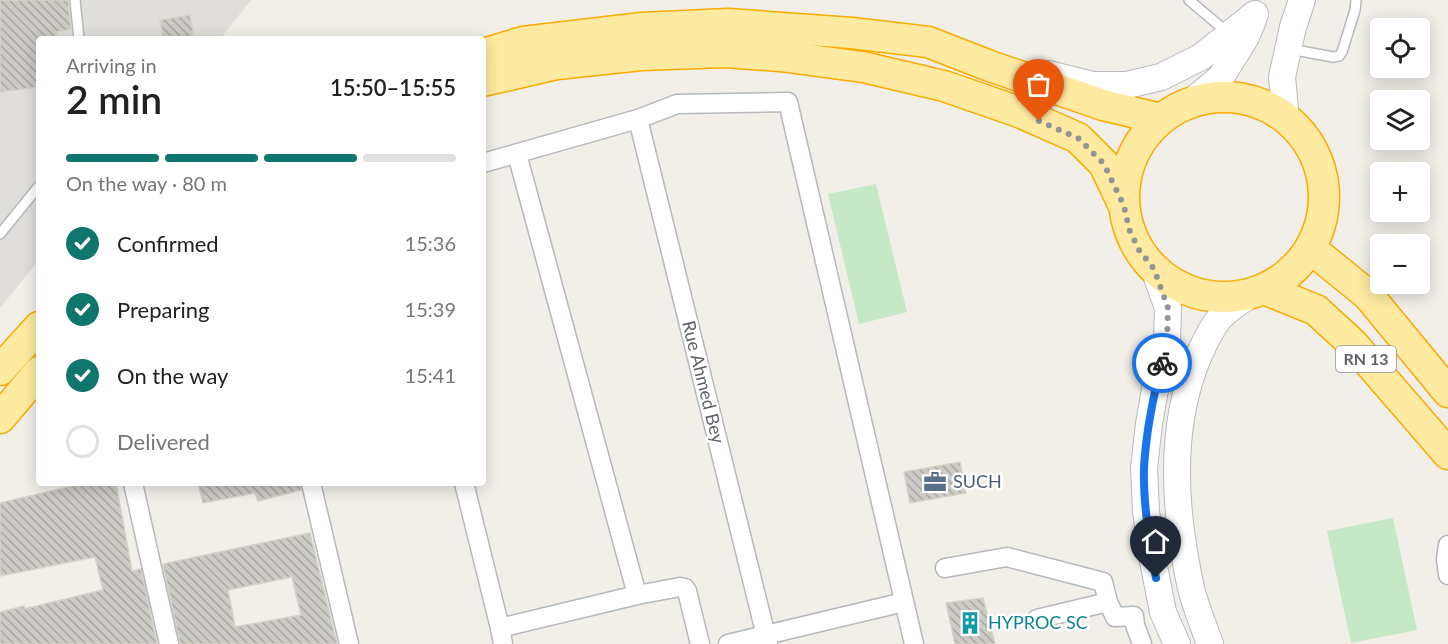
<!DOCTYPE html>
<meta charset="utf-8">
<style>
:root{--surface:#fff;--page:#f6f6f6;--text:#222;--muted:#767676;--line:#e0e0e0;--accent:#0f766e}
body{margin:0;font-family:Lato,sans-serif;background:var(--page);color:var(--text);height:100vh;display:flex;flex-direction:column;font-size:22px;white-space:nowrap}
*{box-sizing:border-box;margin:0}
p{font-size:20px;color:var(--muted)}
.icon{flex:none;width:33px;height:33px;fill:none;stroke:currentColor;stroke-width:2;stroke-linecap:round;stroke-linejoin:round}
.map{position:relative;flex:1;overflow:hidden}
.details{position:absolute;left:36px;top:36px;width:450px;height:450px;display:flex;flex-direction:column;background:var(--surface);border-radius:6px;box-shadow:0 3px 15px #0003}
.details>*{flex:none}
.fabs{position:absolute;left:1370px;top:18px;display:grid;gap:12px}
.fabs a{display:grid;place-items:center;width:60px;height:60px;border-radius:6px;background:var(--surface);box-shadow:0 3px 15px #0003;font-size:30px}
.pin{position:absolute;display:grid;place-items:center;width:51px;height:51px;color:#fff;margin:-62px -26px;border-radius:50% 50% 50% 0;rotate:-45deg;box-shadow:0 0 6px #0007}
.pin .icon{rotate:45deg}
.courier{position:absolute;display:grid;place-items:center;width:60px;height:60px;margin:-30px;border:4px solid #1a73e8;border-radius:50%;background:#fff;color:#222;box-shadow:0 2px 8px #0007}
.head em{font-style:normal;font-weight:600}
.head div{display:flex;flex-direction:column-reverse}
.head{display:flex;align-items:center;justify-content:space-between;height:102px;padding:0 30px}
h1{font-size:39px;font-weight:600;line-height:45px}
.bar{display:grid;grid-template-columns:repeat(4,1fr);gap:9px 6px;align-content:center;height:72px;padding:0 30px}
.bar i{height:8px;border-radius:4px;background:var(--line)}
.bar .active{background:var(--accent)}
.bar p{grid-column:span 4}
ol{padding:0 30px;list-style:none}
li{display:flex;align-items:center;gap:18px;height:66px}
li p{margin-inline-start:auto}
li .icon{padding:6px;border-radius:50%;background:var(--accent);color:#fff;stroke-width:4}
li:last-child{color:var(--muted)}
li i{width:33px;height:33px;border:3px solid var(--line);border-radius:50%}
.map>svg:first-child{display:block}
.industrial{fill:#e0deda}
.pitch{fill:#c5e8c5}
.building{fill:url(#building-back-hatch);stroke:#d6d1c6;stroke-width:1.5;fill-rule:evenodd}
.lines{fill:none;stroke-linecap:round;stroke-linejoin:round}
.service-casing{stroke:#b5b8bc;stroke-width:12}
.minor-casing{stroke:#b5b8bc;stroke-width:21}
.secondary-casing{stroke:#b6babf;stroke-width:28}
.trunk-casing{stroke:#f9ab00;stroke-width:33}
.service{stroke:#fff;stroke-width:9}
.minor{stroke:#fff;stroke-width:18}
.secondary{stroke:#fff;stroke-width:26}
.trunk{stroke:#feeaa1;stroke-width:30}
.done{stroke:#929495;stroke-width:6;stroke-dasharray:0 10.8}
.route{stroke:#1a73e8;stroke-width:8}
.labels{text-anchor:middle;stroke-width:5;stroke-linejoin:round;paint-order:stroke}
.shield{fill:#fff;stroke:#8f9295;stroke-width:1.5}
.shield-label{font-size:16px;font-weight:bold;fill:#5f6368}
.street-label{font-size:18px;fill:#5f6368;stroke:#fff}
.service-label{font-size:18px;fill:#4e5e75;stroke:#fff;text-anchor:start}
.culture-label{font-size:18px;fill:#0d838f;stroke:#fff;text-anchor:start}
</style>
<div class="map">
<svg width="1448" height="644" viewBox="0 0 1448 644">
<defs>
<pattern id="building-back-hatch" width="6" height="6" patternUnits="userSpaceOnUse" patternTransform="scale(1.5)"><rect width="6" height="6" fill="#cccac5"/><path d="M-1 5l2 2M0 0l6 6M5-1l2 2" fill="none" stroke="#a9a8a4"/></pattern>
</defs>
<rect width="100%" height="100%" fill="#f1efe8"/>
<path class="industrial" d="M0,0H251L220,39H39V260L0,308Z"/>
<path class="pitch" d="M876,184L907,312L859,324L828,194Z
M1393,518L1417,630L1351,643L1327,531Z"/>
<path class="building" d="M0,0H68L71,29L56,32L57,39H39V87L0,92Z
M190,15L194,39H163L160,20Z
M960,462L966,493L910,503L904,472Z
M85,483H116L132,571L141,569L157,644H0V612L24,606V609L103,590L95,557L0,576V503Z
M198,483H300L301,490L258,501L255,493L203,503Z
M310,533L337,644H180L163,564ZM292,577L301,615L235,627L228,590Z
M983,598L995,644H955L946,603Z"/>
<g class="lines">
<g class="service-casing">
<path id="service" d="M75,0L79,39
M1189,0L1228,33
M1290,49L1333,57L1339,56L1342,52L1355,10L1356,0
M0,234L39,186"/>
</g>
<g class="minor-casing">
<path id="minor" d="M638,119L768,644
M517,154L637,595
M483,163L638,119L677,104L788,102L914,644
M133,483L169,644
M311,483L349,644
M464,483L500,628L503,644
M1448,545L1446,559L1448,575
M945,568L1007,557L1103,582L1108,602
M1037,619L1108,602L1115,617L1134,616L1135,625L1142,644
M500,628L637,595L680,587L685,588L687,591L700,644
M728,644L904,602"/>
</g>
<g class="secondary-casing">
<path id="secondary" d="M1049,74L1093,85H1127L1161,77L1201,57L1255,14
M1190,103L1221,77L1246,37L1253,20
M1286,119L1282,77L1293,27L1302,0
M1154,269L1168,308L1167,342L1156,384L1149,424L1144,468L1146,511L1153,561L1163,612L1177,644
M1210,644C1204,627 1197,610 1192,592C1189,581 1187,568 1185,557C1173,490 1172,418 1199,355C1205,342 1210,330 1219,319C1229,307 1242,300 1255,292"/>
</g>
<g class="trunk-casing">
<path id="trunk" d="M483,54L523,42L642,28L728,24L852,33L928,42L990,66L1103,105L1161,119
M483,81L557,64L641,55L725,52L780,56L863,67L944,86L1019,112L1078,138L1104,164L1124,206
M1124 197a100 100 0 1 1 200 0a100 100 0 1 1-200 0Z
M1310,248L1368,295L1448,392
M1264,289L1316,310L1353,344L1448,454
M0,370L39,327
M0,418L39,372"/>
</g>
<use href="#service" class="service"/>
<use href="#minor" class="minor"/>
<use href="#secondary" class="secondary"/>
<use href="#trunk" class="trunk"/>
</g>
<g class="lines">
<path class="done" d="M1039,121L1078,138L1104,164L1124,206L1129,229L1139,250L1154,269L1168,308L1167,342L1162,363"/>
<path class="route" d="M1156,578C1149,542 1143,504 1144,468C1146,432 1153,397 1162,363"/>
</g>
<defs>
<g id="office-bare" transform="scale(1.8)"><path d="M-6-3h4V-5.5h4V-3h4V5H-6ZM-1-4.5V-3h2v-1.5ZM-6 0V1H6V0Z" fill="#5c6f8a" stroke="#fff" stroke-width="2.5" paint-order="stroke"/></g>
<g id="building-bare" transform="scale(1.8)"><path d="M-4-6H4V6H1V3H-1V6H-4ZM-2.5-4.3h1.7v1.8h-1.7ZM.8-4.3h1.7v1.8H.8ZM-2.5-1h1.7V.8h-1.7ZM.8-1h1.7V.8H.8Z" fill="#0f9aa8" stroke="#fff" stroke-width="2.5" paint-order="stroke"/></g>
</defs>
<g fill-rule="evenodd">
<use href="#office-bare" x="935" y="482"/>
<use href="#building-bare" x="970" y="623"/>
</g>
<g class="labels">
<rect class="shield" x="1336" y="346" width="60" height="26" rx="4.5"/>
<g class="shield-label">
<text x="1366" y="365">RN 13</text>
</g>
<g class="street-label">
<text transform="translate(703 382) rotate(76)" y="6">Rue Ahmed Bey</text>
</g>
<g class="service-label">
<text x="953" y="488">SUCH</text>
</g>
<g class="culture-label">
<text x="988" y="629">HYPROC SC</text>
</g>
</g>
</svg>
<div class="fabs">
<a><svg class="icon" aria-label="locate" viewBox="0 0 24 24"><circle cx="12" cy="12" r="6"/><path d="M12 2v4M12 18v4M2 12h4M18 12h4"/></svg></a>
<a><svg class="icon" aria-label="layers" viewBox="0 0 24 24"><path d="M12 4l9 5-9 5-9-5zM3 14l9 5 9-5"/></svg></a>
<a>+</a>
<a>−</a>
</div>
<div class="pin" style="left:1039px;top:121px;background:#ea580c"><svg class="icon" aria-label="bag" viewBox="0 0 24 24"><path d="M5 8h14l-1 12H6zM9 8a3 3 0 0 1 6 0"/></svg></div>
<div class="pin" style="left:1156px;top:578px;background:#1f2937"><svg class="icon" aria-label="home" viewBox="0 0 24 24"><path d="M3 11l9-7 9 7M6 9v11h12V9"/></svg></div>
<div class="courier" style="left:1162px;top:363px"><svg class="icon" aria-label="bike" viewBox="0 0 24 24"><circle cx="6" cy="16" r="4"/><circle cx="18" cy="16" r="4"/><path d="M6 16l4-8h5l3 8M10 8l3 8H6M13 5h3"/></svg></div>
<section class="details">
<div class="head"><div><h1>2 min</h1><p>Arriving in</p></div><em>15:50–15:55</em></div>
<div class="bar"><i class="active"></i><i class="active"></i><i class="active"></i><i></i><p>On the way · 80 m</p></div>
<ol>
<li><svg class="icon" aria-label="check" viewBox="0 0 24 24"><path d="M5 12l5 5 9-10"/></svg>Confirmed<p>15:36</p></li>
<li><svg class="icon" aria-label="check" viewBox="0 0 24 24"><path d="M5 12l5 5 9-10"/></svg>Preparing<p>15:39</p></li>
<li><svg class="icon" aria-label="check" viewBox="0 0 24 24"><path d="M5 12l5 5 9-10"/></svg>On the way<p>15:41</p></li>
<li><i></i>Delivered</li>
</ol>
</section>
</div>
